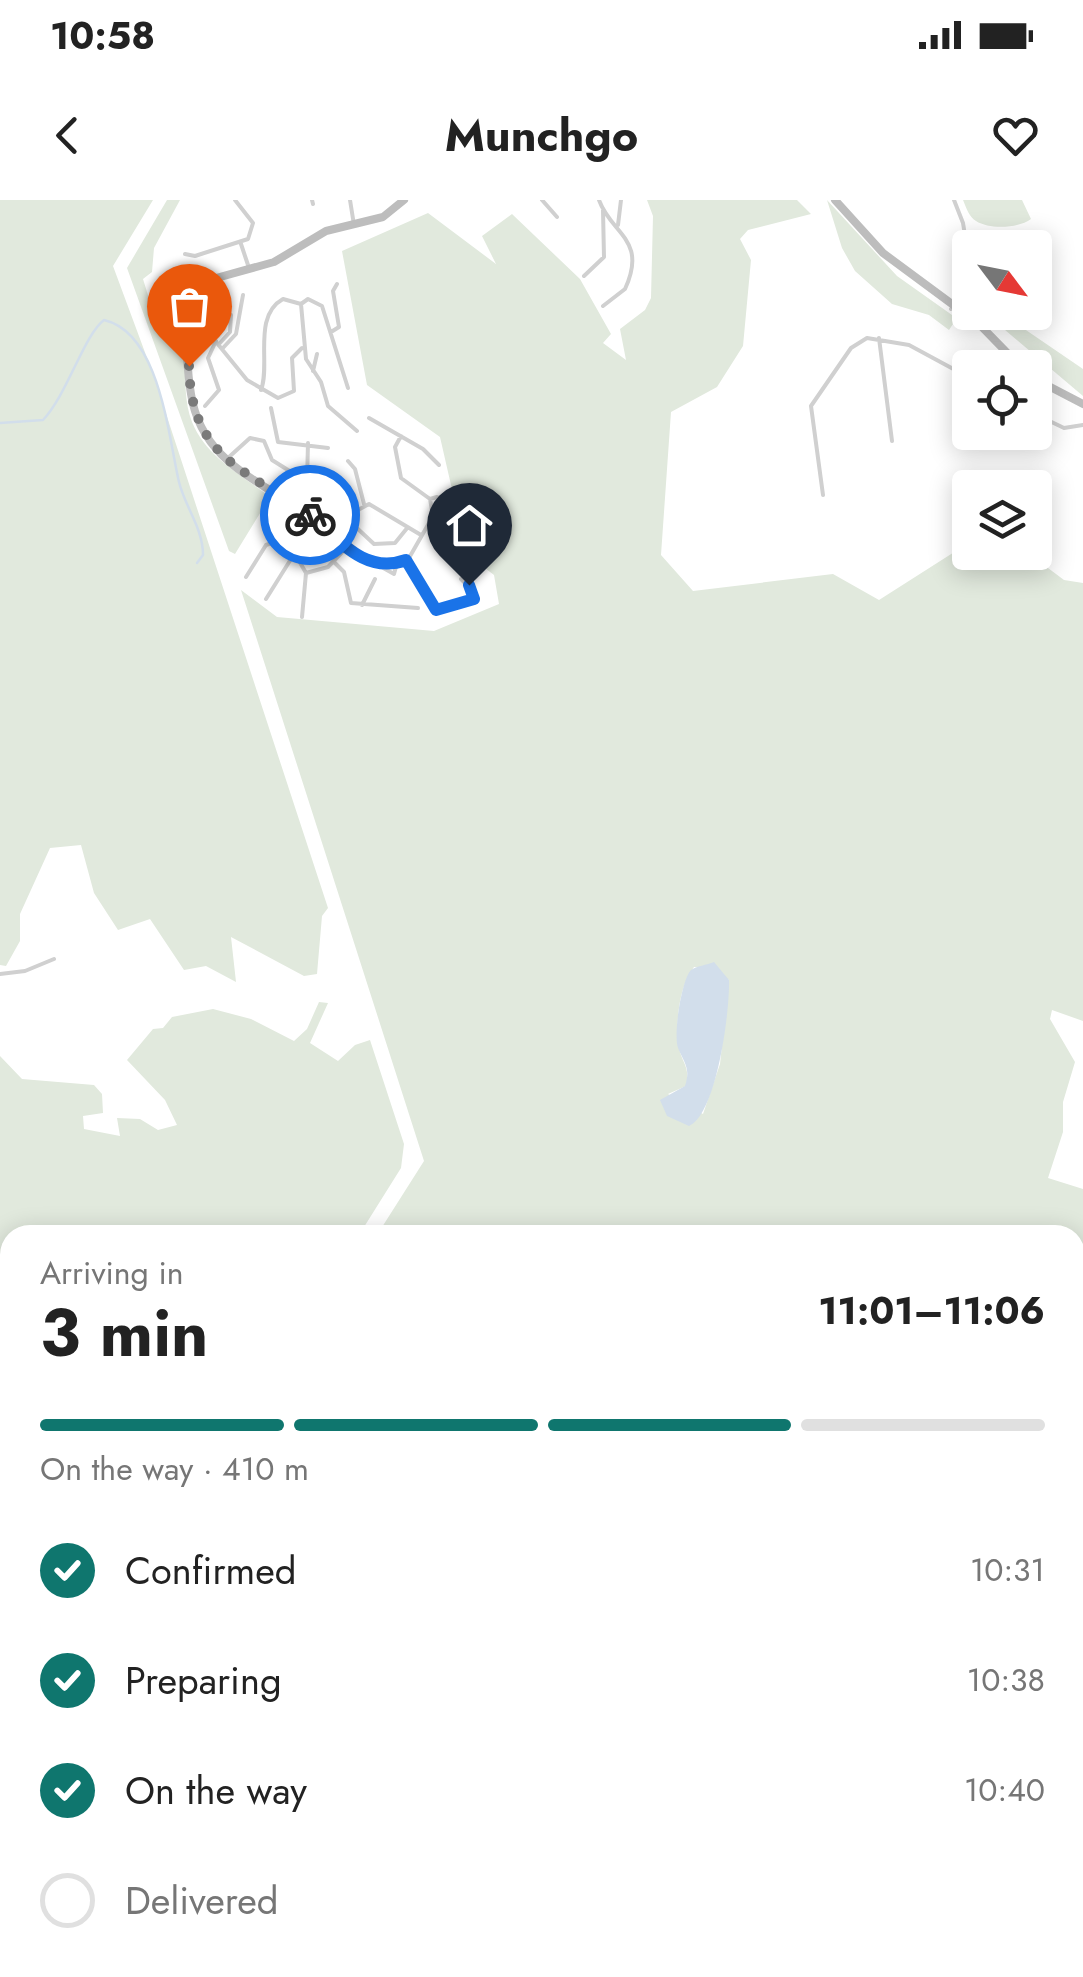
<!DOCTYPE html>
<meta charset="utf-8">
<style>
:root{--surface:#fff;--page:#f6f6f6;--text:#222;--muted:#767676;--line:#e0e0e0;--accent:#0f766e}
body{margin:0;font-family:Jost,sans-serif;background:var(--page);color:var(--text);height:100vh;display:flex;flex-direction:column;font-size:38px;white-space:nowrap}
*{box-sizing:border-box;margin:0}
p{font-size:32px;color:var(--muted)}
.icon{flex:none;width:55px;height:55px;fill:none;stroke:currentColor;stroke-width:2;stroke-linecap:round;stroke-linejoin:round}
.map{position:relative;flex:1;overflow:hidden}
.details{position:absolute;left:0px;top:1025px;width:1085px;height:752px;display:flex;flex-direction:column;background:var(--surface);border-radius:30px 30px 0 0;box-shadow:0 5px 25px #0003}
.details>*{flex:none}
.needle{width:65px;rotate:122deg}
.controls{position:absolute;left:952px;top:30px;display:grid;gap:20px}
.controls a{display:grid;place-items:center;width:100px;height:100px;border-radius:10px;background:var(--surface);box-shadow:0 5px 25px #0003;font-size:50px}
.pin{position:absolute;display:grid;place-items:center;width:85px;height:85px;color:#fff;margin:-102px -42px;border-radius:50% 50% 50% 0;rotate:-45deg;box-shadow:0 0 10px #0007}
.pin .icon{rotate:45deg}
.courier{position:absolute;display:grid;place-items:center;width:100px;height:100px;margin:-50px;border:8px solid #1a73e8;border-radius:50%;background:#fff;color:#222;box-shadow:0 2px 12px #0007}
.headline em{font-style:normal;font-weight:700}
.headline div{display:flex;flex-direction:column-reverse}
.headline{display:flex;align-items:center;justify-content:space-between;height:170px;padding:0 40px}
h1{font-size:65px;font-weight:700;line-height:75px}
.bar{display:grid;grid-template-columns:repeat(4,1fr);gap:15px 10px;align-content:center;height:120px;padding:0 40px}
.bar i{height:12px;border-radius:8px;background:var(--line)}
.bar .active{background:var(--accent)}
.bar p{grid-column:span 4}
ol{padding:0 40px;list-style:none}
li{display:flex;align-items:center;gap:30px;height:110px}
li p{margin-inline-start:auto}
li .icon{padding:10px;border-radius:50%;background:var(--accent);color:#fff;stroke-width:4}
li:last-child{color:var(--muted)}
li i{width:55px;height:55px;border:5px solid var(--line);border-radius:50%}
.status{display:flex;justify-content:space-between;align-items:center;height:70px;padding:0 50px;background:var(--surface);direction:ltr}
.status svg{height:28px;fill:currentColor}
header{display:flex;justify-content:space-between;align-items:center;height:130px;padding:0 40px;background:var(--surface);font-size:45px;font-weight:700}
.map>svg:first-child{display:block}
.green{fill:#e1e9dd;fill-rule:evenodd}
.water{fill:#d2deeb}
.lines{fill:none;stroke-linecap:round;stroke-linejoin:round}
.stream{stroke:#d2deeb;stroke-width:2.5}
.street{stroke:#d0d0d0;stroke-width:4}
.secondary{stroke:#bdbdbd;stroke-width:8}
.done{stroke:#7a7a7a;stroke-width:10;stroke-dasharray:0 18}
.route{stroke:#1a73e8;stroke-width:12}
</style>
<div class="status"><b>10:58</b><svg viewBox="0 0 49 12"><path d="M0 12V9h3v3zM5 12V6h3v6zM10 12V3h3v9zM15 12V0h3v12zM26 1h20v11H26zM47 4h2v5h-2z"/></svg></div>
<header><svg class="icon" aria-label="back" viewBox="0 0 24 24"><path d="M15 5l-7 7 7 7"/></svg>Munchgo<svg class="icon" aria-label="heart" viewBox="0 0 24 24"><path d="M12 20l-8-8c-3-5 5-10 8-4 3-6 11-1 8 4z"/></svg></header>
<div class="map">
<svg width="1083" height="1777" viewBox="0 0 1083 1777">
<rect width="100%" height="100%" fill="#fff"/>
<path class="green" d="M0,0H153L113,66L153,174L328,708L322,716L317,774L304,776L231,737L236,782L206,766L184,770L150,719L118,730L94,693L81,645L50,648L20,714V741L6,766L0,765Z
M167,0H180L154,48L152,72L143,79L151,105L169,101C196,133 177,183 192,222C206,257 242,275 270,297L235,354L229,351L127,68Z
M647,0H797L811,14L748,30L740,39L751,60L743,146L717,187L671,212L661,355L693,391L833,374L879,400L970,342V352L1028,353L1064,380L1083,383V821L1052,810L1050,819L1075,862L1063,902V932L1048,978L1083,989V1539L1075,1536V1035H377L424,961L241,390L277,417L434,431L499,404L494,375L477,362L496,320L477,306L467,323L459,320L440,237L367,185L342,51L428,13L496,64L482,36L512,14L580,79L611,134L603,143L626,160L620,129L645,110L651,98L653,16ZM694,767H704L729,780L720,864L703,914L668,894L686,886C691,867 681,862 679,847C675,823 679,786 694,767Z
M827,0L897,76L952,115L955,121L949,130L929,115L892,104L855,71L842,48Z
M963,0H1022L1031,19C1019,28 990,30 976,21C969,17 966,7 963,0Z
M985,113H1001L1083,169V196Z
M319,802L328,803L310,843L338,861L355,845L370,840L404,944L401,968L359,1035H10V1768L251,1770L248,1777H0V856L22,879L94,885L102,894L103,913L83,916L84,929L120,936L117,918L140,919L158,930L177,925L165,900L127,860L153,829L163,828L172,817L213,809L251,819L294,841L307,829Z
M286,1768H442L423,1772L422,1777H290Z
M483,1768H707L684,1777H478L474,1773Z
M905,1768H945L951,1773L966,1768H995L1000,1773L1006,1768H1060L1054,1775L1040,1777H931Z"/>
<path class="water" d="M714,762L729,780C730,810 717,914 689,926L667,916L660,900L685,886C691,868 684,863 678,848C673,833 682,779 691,770C696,766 707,765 714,762Z"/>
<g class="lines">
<path class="stream" d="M0,223L43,220C67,195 84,135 104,120C160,133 168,235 179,282C185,307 203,328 203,355L197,363
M0,1106L10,1107"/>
<path class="street" d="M312,0L313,4
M350,0L354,25
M542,0L557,17
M599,0C611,34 648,39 625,89L603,106
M954,0L963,23L970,66
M618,25L621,0
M241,44L249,68
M185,54L195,56L248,39L253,23L235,0
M584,76L604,57L603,10
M951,109L963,96L970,67
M187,127L208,132L247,180L278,198L294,191L292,158L302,148
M331,132L339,127L333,91L337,84
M879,138L892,241
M219,144L230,132L231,115
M222,149L236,134L243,95
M313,171L317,154
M348,188L322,106L308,99L301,104L306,159L321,182L328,206L357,231
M261,190C271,165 252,116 283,99L301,104
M205,206L219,190L208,158L216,141
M271,208L278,242L328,248
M1035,214L1064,228L1083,225
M369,218L423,249L439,265
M229,257L250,238L264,241L272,260L315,287L327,301
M348,261L355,269L364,304
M307,281L308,243
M823,295L811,206L851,148L867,138L909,145L970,178
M430,299L437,297L456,307
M344,316L374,344L395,343L408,327
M430,323L450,336
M327,327L369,304L421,335
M405,360L436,410L474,399L473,391L461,379
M334,362L344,372L351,403L418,408
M377,364L409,358L433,316L430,299L401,278L395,247L401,236
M378,365L394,374L397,363
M306,373L328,367L346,348
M246,377L266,345L277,341L290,345L306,373L302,417
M266,399L296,351
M362,405L375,379
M0,774L25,771L54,759
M463,1768L472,1777
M430,1773L451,1768"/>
<path class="secondary" d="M835,0L883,53L979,124L1022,168
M1035,179L1083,204
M377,364C346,357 329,327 303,311C254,278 201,259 191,194C185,160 188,128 179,95L184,87L274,62L326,31L383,17L404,0
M1075,1711H1083
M700,1777H738
M855,1777L868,1768"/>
</g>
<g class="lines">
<path class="done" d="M189,166C191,259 246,269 310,315"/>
<path class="route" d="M310,315C339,339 364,375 406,360L436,410L474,399L469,385"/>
</g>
</svg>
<div class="controls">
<a><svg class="needle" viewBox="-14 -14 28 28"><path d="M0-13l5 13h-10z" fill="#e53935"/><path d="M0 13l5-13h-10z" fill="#767676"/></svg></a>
<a><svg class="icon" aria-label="locate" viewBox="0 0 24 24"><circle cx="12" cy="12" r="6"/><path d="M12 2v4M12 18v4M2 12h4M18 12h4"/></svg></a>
<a><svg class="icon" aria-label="layers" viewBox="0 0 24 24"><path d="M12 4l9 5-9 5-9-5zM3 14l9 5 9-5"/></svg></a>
</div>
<div class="pin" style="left:189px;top:166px;background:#ea580c"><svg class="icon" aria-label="bag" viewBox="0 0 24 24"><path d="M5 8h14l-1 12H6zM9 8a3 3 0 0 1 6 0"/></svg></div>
<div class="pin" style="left:469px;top:385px;background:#1f2937"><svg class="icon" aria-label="home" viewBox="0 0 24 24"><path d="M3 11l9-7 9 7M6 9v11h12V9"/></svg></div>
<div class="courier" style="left:310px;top:315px"><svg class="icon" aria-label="bike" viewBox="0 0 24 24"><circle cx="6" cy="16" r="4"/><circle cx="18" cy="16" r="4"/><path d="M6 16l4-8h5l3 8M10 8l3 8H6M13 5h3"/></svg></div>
<section class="details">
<div class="headline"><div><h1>3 min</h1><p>Arriving in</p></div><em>11:01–11:06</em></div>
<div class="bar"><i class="active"></i><i class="active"></i><i class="active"></i><i></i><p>On the way · 410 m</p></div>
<ol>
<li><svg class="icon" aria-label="check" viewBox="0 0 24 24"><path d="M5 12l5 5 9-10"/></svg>Confirmed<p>10:31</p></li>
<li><svg class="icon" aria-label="check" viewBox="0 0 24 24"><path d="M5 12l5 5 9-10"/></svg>Preparing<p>10:38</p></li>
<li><svg class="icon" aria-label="check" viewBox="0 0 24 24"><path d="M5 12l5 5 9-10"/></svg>On the way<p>10:40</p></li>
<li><i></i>Delivered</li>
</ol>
</section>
</div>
